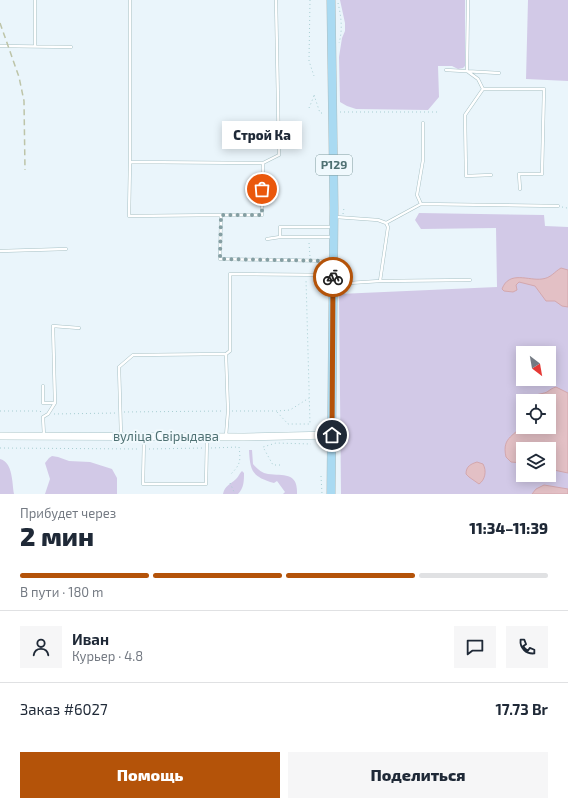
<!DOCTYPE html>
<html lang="ru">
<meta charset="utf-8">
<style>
:root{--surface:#fff;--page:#f6f6f7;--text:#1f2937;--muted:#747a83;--line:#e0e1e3;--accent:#b45309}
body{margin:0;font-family:"Exo 2",sans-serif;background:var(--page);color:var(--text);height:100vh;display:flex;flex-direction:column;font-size:15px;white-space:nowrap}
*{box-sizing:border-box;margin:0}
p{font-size:13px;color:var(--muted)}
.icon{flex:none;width:22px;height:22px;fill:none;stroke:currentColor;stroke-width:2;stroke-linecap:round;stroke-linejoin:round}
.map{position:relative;height:494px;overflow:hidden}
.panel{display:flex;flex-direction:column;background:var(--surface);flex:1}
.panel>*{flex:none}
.needle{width:26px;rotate:149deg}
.fabs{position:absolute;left:516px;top:346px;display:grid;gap:8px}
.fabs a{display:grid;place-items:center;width:40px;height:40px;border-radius:0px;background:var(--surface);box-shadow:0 2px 10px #0003;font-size:20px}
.pin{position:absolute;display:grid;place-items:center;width:34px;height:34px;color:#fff;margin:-17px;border:2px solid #fff;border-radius:50%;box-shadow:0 1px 4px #0007}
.courier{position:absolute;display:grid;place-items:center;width:40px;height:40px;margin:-20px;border:3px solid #b45309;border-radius:50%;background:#fff;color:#222;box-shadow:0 1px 5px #0007}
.bubble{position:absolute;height:28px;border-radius:0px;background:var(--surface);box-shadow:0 2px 10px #0003;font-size:13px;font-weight:800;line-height:28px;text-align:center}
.summary em{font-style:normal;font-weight:800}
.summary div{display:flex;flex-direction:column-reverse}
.summary{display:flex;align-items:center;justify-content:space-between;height:68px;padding:0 20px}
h1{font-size:26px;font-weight:800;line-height:30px}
.bar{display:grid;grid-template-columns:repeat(4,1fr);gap:6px 4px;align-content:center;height:48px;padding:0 20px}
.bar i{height:5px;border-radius:3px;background:var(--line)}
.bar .selected{background:var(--accent)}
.bar p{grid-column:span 4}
.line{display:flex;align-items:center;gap:10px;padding:0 20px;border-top:1px solid var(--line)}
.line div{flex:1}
.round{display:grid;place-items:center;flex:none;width:42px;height:42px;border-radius:0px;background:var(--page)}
.primary-button{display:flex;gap:8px;margin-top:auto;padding:8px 20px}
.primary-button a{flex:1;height:46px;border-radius:0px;background:var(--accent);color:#fff;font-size:16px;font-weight:800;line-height:46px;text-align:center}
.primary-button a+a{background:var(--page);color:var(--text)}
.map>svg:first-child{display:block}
.green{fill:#d2c9e7;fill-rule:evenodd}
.water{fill:#e3c0c5;stroke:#d3a7ad}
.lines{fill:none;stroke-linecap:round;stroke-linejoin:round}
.lane-casing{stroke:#a8c1c5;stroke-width:3.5}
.secondary-casing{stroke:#a7c3c7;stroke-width:8}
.primary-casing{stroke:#aebebf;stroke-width:9}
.path{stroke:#a7ced2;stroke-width:1;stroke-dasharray:1 3;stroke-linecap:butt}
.lane{stroke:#fff;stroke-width:2.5}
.secondary{stroke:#fff;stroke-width:7}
.primary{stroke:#a9daf2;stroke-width:8}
.rail{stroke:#bdc4a8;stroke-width:1.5;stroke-dasharray:6 4;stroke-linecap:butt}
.done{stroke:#859fa3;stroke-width:4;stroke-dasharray:0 7.2}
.route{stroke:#b45309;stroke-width:5}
.labels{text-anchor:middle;stroke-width:4;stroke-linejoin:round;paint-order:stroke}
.shield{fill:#f0f9fd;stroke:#7f9a9c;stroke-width:1}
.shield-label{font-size:12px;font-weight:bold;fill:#4f7173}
.street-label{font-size:13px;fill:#4f7173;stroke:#f0f9fd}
</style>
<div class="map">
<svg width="568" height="494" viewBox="0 0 568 494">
<rect width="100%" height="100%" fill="#eaf5fb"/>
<path class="green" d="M340,0H465V66L463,68L458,69L452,66H438L439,97L428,110L356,109L347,106L340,102L339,57L342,38L345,31V23Z
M528,0H568V81L526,79Z
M419,213L544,215L545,226L568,227V494H341L339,294L497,287L496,228L421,229L415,220ZM523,353H549V379H523ZM523,401H549V427H523ZM523,449H549V475H523Z
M249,450H252L253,464C257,469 262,473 268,474C284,476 298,472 297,494H283L285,492L277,481L274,483C253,477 250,472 249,450Z
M52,456L58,457L69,461L90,462L112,469L117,478V494H45L50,479L45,463L49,458Z
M0,459C13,462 12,483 14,494H0Z
M242,471L244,473C244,481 244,488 238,494H223C225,485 230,485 236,479C239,476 239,474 242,471Z"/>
<path class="water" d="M561,268L568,270V307L562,306L555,301H546L535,286L519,282L516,285L517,290L513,292L504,291L502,289C509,270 529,281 542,279C551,278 554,272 561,268Z
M556,387L568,393V473L549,469V449H523V463L511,462L506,457C501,435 517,437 523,422V427H549V401H530C534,393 540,395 547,392C550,390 552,388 556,387Z
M477,462L483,464C487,471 485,480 479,484L469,477L466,474C466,466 471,464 477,462Z
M544,485L568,489V494H532L536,489Z"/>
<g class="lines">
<g class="lane-casing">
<path id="lane" d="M35,0V46
M130,0V162L263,163L279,155L276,0
M468,0L467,71L478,79L483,89L465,115L466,176L491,175
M0,46L71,47
M446,70L499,73
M483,89H544L542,174H519L520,189
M130,162L129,216L221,215
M263,163L262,215H221L220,259L333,261
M421,204L417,195L423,160V123
M336,217L378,220L386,223L421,204L558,206
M280,237H333
M267,239L280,237V227H332
M0,251L66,249
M380,281L470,280
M334,284L380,281L388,227L386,223
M43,386V403H55
M121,435L119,367L133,355L226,354
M44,436L43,417L48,414L55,403L53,326L79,328
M226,436L228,411L226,354L230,351V274L333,275
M144,438L143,484H206L207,437"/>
</g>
<g class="secondary-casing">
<path id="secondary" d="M0,436L244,437L332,435"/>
</g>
<g class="primary-casing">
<path id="primary" d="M331,0L334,208L331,494"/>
</g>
<path class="path" d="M310,0L309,61L314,76
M338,3C341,16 343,29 339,43
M314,95L320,113H325
M309,108L314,96
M340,112H438
M562,207L567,208L568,206
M343,214L344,208
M309,243L310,257
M0,411H38L43,412
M232,411H277L290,410L309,398
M124,412L223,411
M277,412L288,424H310L306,279
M54,414L117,413
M0,448L139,449
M211,448L239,447C241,462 240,465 230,475
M149,449L203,448
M280,465H273L263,447L276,443L311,444
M321,476L322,494
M230,483L235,494"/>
<use href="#lane" class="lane"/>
<use href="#secondary" class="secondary"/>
<use href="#primary" class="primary"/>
<path class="rail" d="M0,23L19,77L24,101L25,170"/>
</g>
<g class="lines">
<path class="done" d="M262,189V215H221L220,259L333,261V277"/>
<path class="route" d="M332,435L333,277"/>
</g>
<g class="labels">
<rect class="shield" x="316" y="155" width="36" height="20" rx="3"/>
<g class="shield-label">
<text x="334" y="169">Р129</text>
</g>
<g class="street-label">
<text x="166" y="441">вуліца Свірыдава</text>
</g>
</g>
</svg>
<div class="fabs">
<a><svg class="needle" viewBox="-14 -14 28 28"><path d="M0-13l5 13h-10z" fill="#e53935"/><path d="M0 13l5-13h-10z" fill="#747a83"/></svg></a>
<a><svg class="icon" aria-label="locate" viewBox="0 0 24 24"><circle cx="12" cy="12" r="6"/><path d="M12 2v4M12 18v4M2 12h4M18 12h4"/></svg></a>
<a><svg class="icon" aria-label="layers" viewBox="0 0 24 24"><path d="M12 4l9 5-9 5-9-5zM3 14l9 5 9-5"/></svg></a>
</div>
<div class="pin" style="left:262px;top:189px;background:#ea580c"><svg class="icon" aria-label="bag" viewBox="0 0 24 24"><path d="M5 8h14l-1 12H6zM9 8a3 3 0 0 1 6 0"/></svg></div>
<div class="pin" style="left:332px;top:435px;background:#1f2937"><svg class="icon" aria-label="home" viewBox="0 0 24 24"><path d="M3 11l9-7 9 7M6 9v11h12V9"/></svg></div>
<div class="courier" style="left:333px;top:277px"><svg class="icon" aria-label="bike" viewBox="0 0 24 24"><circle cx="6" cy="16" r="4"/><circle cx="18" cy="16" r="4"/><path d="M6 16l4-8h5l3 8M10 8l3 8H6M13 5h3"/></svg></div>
<div class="bubble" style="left:222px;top:121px;width:80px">Строй Ка</div>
</div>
<section class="panel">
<div class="summary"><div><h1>2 мин</h1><p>Прибудет через</p></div><em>11:34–11:39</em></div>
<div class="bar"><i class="selected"></i><i class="selected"></i><i class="selected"></i><i></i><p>В пути · 180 m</p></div>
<div class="line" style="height:72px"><a class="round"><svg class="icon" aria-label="person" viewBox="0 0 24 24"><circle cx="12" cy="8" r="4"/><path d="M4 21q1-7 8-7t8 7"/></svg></a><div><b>Иван</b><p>Курьер · 4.8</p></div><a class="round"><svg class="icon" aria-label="chat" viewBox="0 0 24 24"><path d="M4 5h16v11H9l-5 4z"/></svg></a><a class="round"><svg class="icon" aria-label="phone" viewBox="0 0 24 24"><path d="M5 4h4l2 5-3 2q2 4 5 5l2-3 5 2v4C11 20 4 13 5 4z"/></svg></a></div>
<div class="line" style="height:52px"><div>Заказ #6027</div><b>17.73 Br</b></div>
<div class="primary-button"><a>Помощь</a><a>Поделиться</a></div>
</section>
